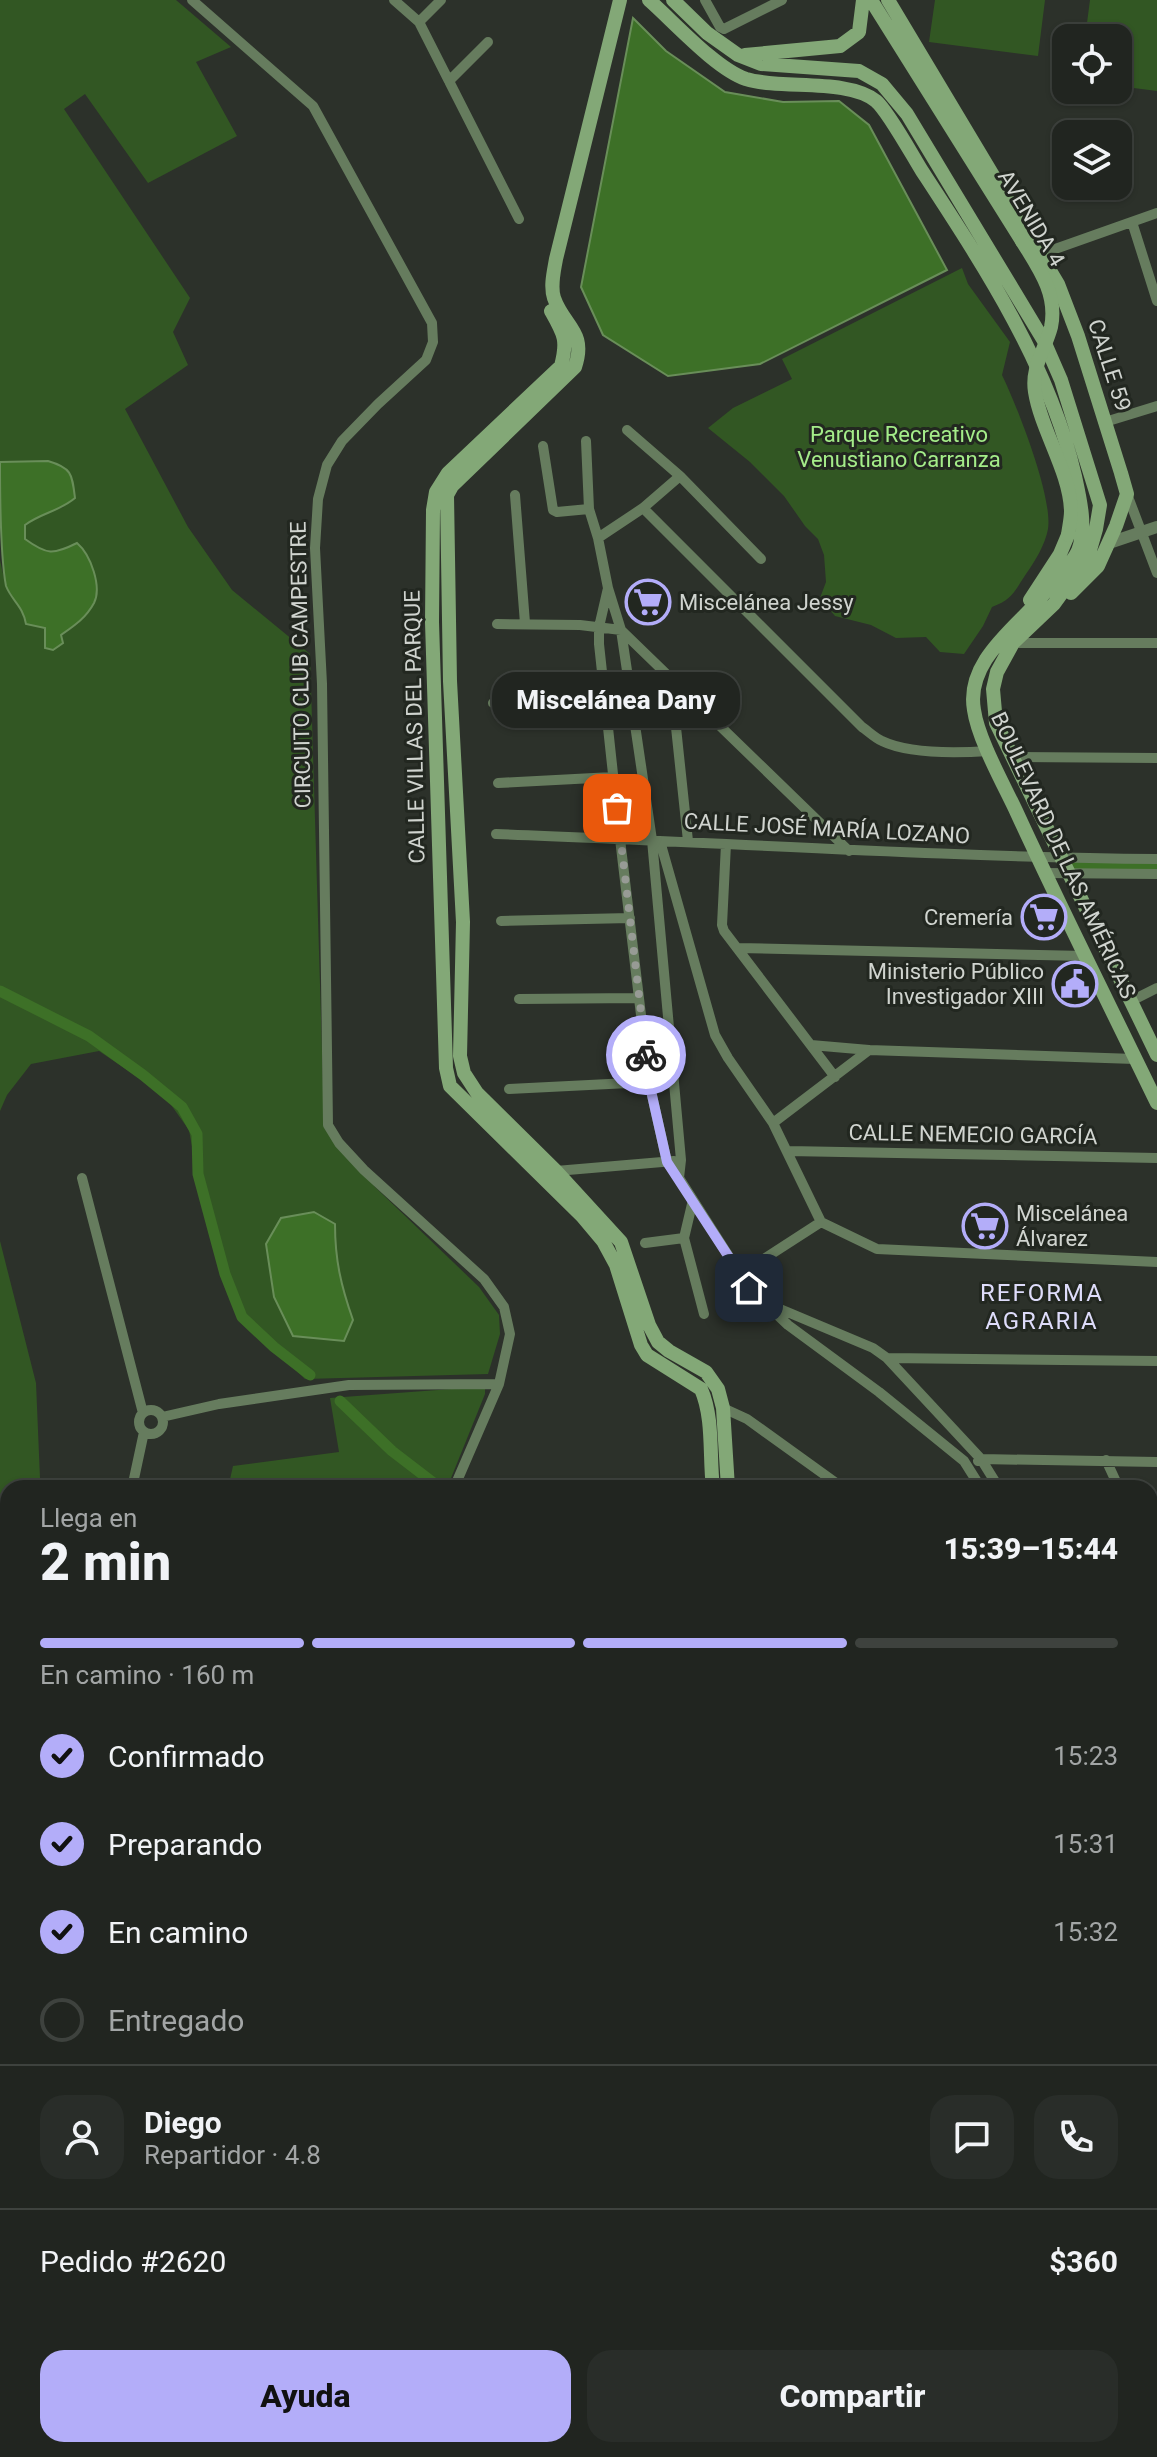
<!DOCTYPE html>
<html lang="es">
<meta charset="utf-8">
<style>
:root{--surface:#212520;--page:#292d29;--text:#f1f3f6;--muted:#a2a5a5;--line:#3e423e;--accent:#b3adf9}
body{margin:0;font-family:Roboto,sans-serif;background:var(--page);color:var(--text);height:100vh;display:flex;flex-direction:column;font-size:30px;white-space:nowrap}
*{box-sizing:border-box;margin:0}
p{font-size:26px;color:var(--muted)}
.icon{flex:none;width:44px;height:44px;fill:none;stroke:currentColor;stroke-width:2;stroke-linecap:round;stroke-linejoin:round}
.map{position:relative;flex:1;overflow:hidden}
.details{position:absolute;left:0px;top:1480px;width:1158px;height:978px;display:flex;flex-direction:column;background:var(--surface);border-radius:24px 24px 0 0;box-shadow:0 2px 6px #0004,0 0 0 2px var(--line)}
.details>*{flex:none}
.controls{position:absolute;left:1052px;top:24px;display:grid;gap:16px}
.controls a{display:grid;place-items:center;width:80px;height:80px;border-radius:16px;background:var(--surface);box-shadow:0 2px 6px #0004,0 0 0 2px var(--line);font-size:40px}
.pin{position:absolute;display:grid;place-items:center;width:68px;height:68px;color:#fff;margin:-34px;border-radius:16px;box-shadow:0 4px 12px #0006}
.courier{position:absolute;display:grid;place-items:center;width:80px;height:80px;margin:-40px;border:6px solid #b3adf9;border-radius:50%;background:#fff;color:#222;box-shadow:0 2px 10px #0007}
.bubble{position:absolute;height:56px;border-radius:24px;background:var(--surface);box-shadow:0 2px 6px #0004,0 0 0 2px var(--line);font-size:26px;font-weight:800;line-height:56px;text-align:center}
.overview em{font-style:normal;font-weight:800}
.overview div{display:flex;flex-direction:column-reverse}
.overview{display:flex;align-items:center;justify-content:space-between;height:136px;padding:0 40px}
h1{font-size:52px;font-weight:800;line-height:60px}
.bar{display:grid;grid-template-columns:repeat(4,1fr);gap:12px 8px;align-content:center;height:96px;padding:0 40px}
.bar i{height:10px;border-radius:6px;background:var(--line)}
.bar .active{background:var(--accent)}
.bar p{grid-column:span 4}
.line{display:flex;align-items:center;gap:20px;padding:0 40px;border-top:2px solid var(--line)}
.line div{flex:1}
.round{display:grid;place-items:center;flex:none;width:84px;height:84px;border-radius:24px;background:var(--page)}
ol{padding:0 40px;list-style:none}
li{display:flex;align-items:center;gap:24px;height:88px}
li p{margin-inline-start:auto}
li .icon{padding:8px;border-radius:50%;background:var(--accent);color:#111;stroke-width:4}
li:last-child{color:var(--muted)}
li i{width:44px;height:44px;border:4px solid var(--line);border-radius:50%}
.button{display:flex;gap:16px;margin-top:auto;padding:16px 40px}
.button a{flex:1;height:92px;border-radius:24px;background:var(--accent);color:#111;font-size:32px;font-weight:800;line-height:92px;text-align:center}
.button a+a{background:var(--page);color:var(--text)}
.map>svg:first-child{display:block}
.green{fill:#325723;fill-rule:evenodd}
.water{fill:#3d7027;stroke:#698e59;stroke-width:2}
.lines{fill:none;stroke-linecap:round;stroke-linejoin:round}
.canal{stroke:#3d7027;stroke-width:11}
.minor{stroke:#667c5e;stroke-width:10}
.tertiary{stroke:#667c5e;stroke-width:12}
.secondary{stroke:#83a877;stroke-width:14}
.secondary-bridge{stroke:#83a877;stroke-width:14}
.done{stroke:#979b95;stroke-width:8;stroke-dasharray:0 14.4}
.route{stroke:#b3adf9;stroke-width:10}
.labels{text-anchor:middle;stroke-width:6;stroke-linejoin:round;paint-order:stroke}
.street-label{font-size:22px;fill:#d0d4cf;stroke:#222720}
.park-label{font-size:22px;fill:#a4ec89;stroke:#222720}
.poi-label{font-size:22px;fill:#d0d4cf;stroke:#222720;text-anchor:start}
.neighbourhood-label{font-size:24px;letter-spacing:2px;fill:#dedcfa;stroke:#222720}
</style>
<div class="map">
<svg width="1157" height="2457" viewBox="0 0 1157 2457">
<rect width="100%" height="100%" fill="#2c312a"/>
<path class="green" d="M0,0H176L231,47L196,62L237,136L148,183L85,94L64,109L190,298L173,332L188,365L125,409L188,527L232,590L310,654L324,1117L375,1187L479,1287L499,1315L500,1334L488,1374L305,1379L240,1318L216,1252L199,1185L189,1130L164,1095L99,1051L31,1064L7,1095L0,1111V560L6,587L24,612L26,624L45,627V648L79,623L62,550L43,552L25,540L24,525L39,514L64,507L13,463L0,462ZM314,1212L334,1224C335,1260 341,1286 353,1320Z
M935,0H1045L1038,56L929,42Z
M1090,0H1157V91L1118,86V38H1085Z
M962,268L968,284L1010,342L1002,375C1017,406 1053,497 1048,529C1045,545 1035,561 1026,574C1014,592 1013,599 992,607L983,626L964,654L940,652L926,637L896,638L871,625L835,616L820,598L826,582L824,555L818,539L805,526L784,496L750,462L708,428L733,408L792,379L782,359Z
M0,1241L36,1383L40,1478L39,1488H8V1700L0,1752Z
M478,1387L485,1389V1394L447,1488H228L233,1466L339,1452L330,1398Z
M0,2040L8,2043V2268L0,2275Z"/>
<path class="water" d="M633,18L666,51L725,92L783,102L839,101L869,125L947,270L760,364L668,376L603,335L581,287Z
M48,461C72,468 72,474 75,498C60,511 41,513 25,525V539C47,555 53,555 77,543C91,555 102,587 94,603C86,618 74,626 61,635L63,643L53,650L45,648V628L26,624C23,606 12,601 6,586C0,555 0,497 0,462Z
M314,1212L335,1224C335,1260 341,1286 353,1320L344,1341L293,1336L274,1297L266,1244L281,1218Z"/>
<g class="lines">
<path class="canal" d="M1077,866L1157,867
M0,991L89,1036L143,1075L182,1107L197,1134L198,1174L225,1274L242,1317L274,1347L310,1375
M340,1401L392,1451L435,1484
M1150,2287L1157,2291"/>
<path class="minor" d="M192,0L313,106L432,323L433,342L426,360L378,404L342,441L327,465L318,499L315,548L322,684L328,1125L339,1143L364,1170L484,1279L504,1307L510,1334L499,1384L454,1488
M394,0L419,22L519,219
M705,0L720,27L724,29L782,0
M419,22L441,0
M449,81L488,42
M1132,222L1157,301
M1041,254L1157,213
M1105,422L1157,406
M627,430L680,476L761,559
M586,441L589,509L598,538L608,588L621,630L652,840L681,1160L679,1178L667,1162L649,1082L620,839L599,644V627L608,588
M543,446L553,510L557,512L589,509
M1127,494L1157,573
M515,495L525,623
M643,508L862,727C868,731 875,738 882,741C909,754 959,753 989,751
M598,538L643,508L680,476
M497,624L580,625L621,630L849,851
M1013,643H1157
M671,680L688,841
M493,703L604,694
M1011,757L1157,758
M498,783L613,777
M496,834C716,842 936,857 1157,859
M660,841L715,1035L728,1058L773,1123L821,1222
M726,844L722,925L724,931L835,1077
M1044,873L1157,874
M501,921L630,918
M737,948L1085,956
M519,999L639,998
M1131,1001L1157,988
M811,1045L869,1050L1135,1059
M509,1089L649,1082
M773,1123L869,1050
M788,1151L1157,1158
M556,1171L674,1161
M82,1178L143,1413
M679,1178L749,1288L788,1325L879,1392L964,1461L981,1488
M693,1200L684,1238L704,1314
M821,1222L877,1249L1157,1262
M645,1243L684,1238
M739,1275L821,1222
M773,1306L873,1348L887,1358L981,1459L999,1488
M887,1358L1157,1361
M723,1408L747,1419L843,1488
M139 1422a12 12 0 1 1 24 0a12 12 0 1 1-24 0Z
M162,1417L219,1404L349,1385L499,1384
M1106,1460L1119,1488
M978,1461L981,1459L1157,1462
M456,1482L471,1488
M132,1488L144,1432
M1150,1553L1157,1568
M1150,1726H1157
M1150,1745H1157
M1150,1848H1157
M1150,1956H1157
M1150,2056H1157
M1150,2161H1157
M1150,2263H1157
M1150,2280L1157,2284
M0,2287L8,2280
M1150,2295L1157,2300
M1150,2356L1157,2357
M568,2450L569,2457
M623,2450V2457
M0,2457L8,2450
M25,2457L34,2450
M353,2457L359,2450
M408,2457L409,2450
M601,2457L605,2450"/>
<path class="tertiary" d="M1109,543L1157,527
M786,2450L1005,2457"/>
<path class="secondary" d="M620,0L556,259C554,271 550,286 554,298C564,327 587,331 575,367L452,486L447,495L450,681L463,922L460,1056L464,1073L477,1093L556,1171L621,1242L649,1325L658,1342L669,1351L706,1372L718,1389L723,1408L728,1488
M649,0C674,22 716,69 746,79C782,90 847,78 876,101C888,111 912,155 922,171C984,266 1049,364 1075,476C1080,499 1087,528 1078,551C1073,562 1064,570 1057,579C1046,591 1036,604 1024,616C999,641 967,671 974,710C978,739 1004,785 1017,813C1062,911 1110,1006 1157,1103
M673,0L707,33L738,55L761,64L859,71L882,84L907,114L1044,341L1061,380L1100,505L1096,529L1088,557L1054,604L1013,643L997,672L993,689L996,723L1157,1055
M871,0L1022,241
M888,0L1058,284L1078,336L1121,473L1127,494L1116,526L1098,566L1071,593
M745,55L840,46L859,32L863,0
M551,311C564,334 568,340 561,366L448,473L436,492L433,510L432,622L446,1068L450,1086L582,1216L603,1241L616,1265L641,1345L647,1355L701,1389C714,1419 709,1456 713,1488
M1030,600L1060,554L1068,535
M176,2457L182,2450
M218,2457L224,2450"/>
<path class="secondary-bridge" d="M1022,241C1038,267 1058,294 1051,327C1045,350 1031,367 1035,392C1041,430 1070,472 1071,511C1071,519 1069,527 1068,535"/>
</g>
<g class="lines">
<path class="done" d="M617,808L646,1055"/>
<path class="route" d="M646,1055L649,1082L667,1162L749,1288"/>
</g>
<defs>
<g id="supermarket-ring" transform="scale(2.3)"><circle r="9.5" fill="#222720" stroke="#b3adf9" stroke-width="1.5"/><path d="M-6-5.5h2.5l.6 2H6L4.5 2H-2.5L-4.4-4H-6ZM-1.5 3.2a1.3 1.3 0 1 0 .1 0ZM3 3.2a1.3 1.3 0 1 0 .1 0Z" fill="#b3adf9"/></g>
<g id="civic-ring" transform="scale(2.3)"><circle r="9.5" fill="#222720" stroke="#b3adf9" stroke-width="1.5"/><path d="M-.6-6.5H3V-4.5H.6V-3L4-1V1h2V6H-6V1h2V-1L-.6-3ZM-1.2 2.5V6h2.4V2.5Z" fill="#b3adf9"/></g>
</defs>
<g fill-rule="evenodd">
<use href="#supermarket-ring" x="648" y="602"/>
<use href="#supermarket-ring" x="1044" y="917"/>
<use href="#civic-ring" x="1075" y="984"/>
<use href="#supermarket-ring" x="985" y="1226"/>
</g>
<g class="labels">
<g class="street-label">
<text transform="translate(1032 218) rotate(59)" y="8">AVENIDA 4</text>
<text transform="translate(1110 365) rotate(72)" y="8">CALLE 59</text>
<text transform="translate(300 665) rotate(-91)" y="8">CIRCUITO CLUB CAMPESTRE</text>
<text transform="translate(414 727) rotate(-91)" y="8">CALLE VILLAS DEL PARQUE</text>
<text transform="translate(827 828) rotate(3)" y="8">CALLE JOSÉ MARÍA LOZANO</text>
<text transform="translate(1064 855) rotate(65)" y="8">BOULEVARD DE LAS AMÉRICAS</text>
<text transform="translate(973 1134) rotate(1)" y="8">CALLE NEMECIO GARCÍA</text>
</g>
<g class="park-label">
<text x="899" y="442">Parque Recreativo<tspan x="899" dy="25">Venustiano Carranza</tspan></text>
</g>
<g class="poi-label">
<text x="679" y="610">Miscelánea Jessy</text>
<text x="1013" y="925" text-anchor="end">Cremería</text>
<text x="1044" y="979" text-anchor="end">Ministerio Público<tspan x="1044" dy="25">Investigador XIII</tspan></text>
<text x="1016" y="1221">Miscelánea<tspan x="1016" dy="25">Álvarez</tspan></text>
</g>
<g class="neighbourhood-label">
<text x="1042" y="1301">REFORMA<tspan x="1042" dy="28">AGRARIA</tspan></text>
</g>
</g>
</svg>
<div class="controls">
<a><svg class="icon" aria-label="locate" viewBox="0 0 24 24"><circle cx="12" cy="12" r="6"/><path d="M12 2v4M12 18v4M2 12h4M18 12h4"/></svg></a>
<a><svg class="icon" aria-label="layers" viewBox="0 0 24 24"><path d="M12 4l9 5-9 5-9-5zM3 14l9 5 9-5"/></svg></a>
</div>
<div class="pin" style="left:617px;top:808px;background:#ea580c"><svg class="icon" aria-label="bag" viewBox="0 0 24 24"><path d="M5 8h14l-1 12H6zM9 8a3 3 0 0 1 6 0"/></svg></div>
<div class="pin" style="left:749px;top:1288px;background:#1f2937"><svg class="icon" aria-label="home" viewBox="0 0 24 24"><path d="M3 11l9-7 9 7M6 9v11h12V9"/></svg></div>
<div class="courier" style="left:646px;top:1055px"><svg class="icon" aria-label="bike" viewBox="0 0 24 24"><circle cx="6" cy="16" r="4"/><circle cx="18" cy="16" r="4"/><path d="M6 16l4-8h5l3 8M10 8l3 8H6M13 5h3"/></svg></div>
<div class="bubble" style="left:492px;top:672px;width:248px">Miscelánea Dany</div>
<section class="details">
<div class="overview"><div><h1>2 min</h1><p>Llega en</p></div><em>15:39–15:44</em></div>
<div class="bar"><i class="active"></i><i class="active"></i><i class="active"></i><i></i><p>En camino · 160 m</p></div>
<ol>
<li><svg class="icon" aria-label="check" viewBox="0 0 24 24"><path d="M5 12l5 5 9-10"/></svg>Confirmado<p>15:23</p></li>
<li><svg class="icon" aria-label="check" viewBox="0 0 24 24"><path d="M5 12l5 5 9-10"/></svg>Preparando<p>15:31</p></li>
<li><svg class="icon" aria-label="check" viewBox="0 0 24 24"><path d="M5 12l5 5 9-10"/></svg>En camino<p>15:32</p></li>
<li><i></i>Entregado</li>
</ol>
<div class="line" style="height:144px"><a class="round"><svg class="icon" aria-label="person" viewBox="0 0 24 24"><circle cx="12" cy="8" r="4"/><path d="M4 21q1-7 8-7t8 7"/></svg></a><div><b>Diego</b><p>Repartidor · 4.8</p></div><a class="round"><svg class="icon" aria-label="chat" viewBox="0 0 24 24"><path d="M4 5h16v11H9l-5 4z"/></svg></a><a class="round"><svg class="icon" aria-label="phone" viewBox="0 0 24 24"><path d="M5 4h4l2 5-3 2q2 4 5 5l2-3 5 2v4C11 20 4 13 5 4z"/></svg></a></div>
<div class="line" style="height:104px"><div>Pedido #2620</div><b>$360</b></div>
<div class="button"><a>Ayuda</a><a>Compartir</a></div>
</section>
</div>
